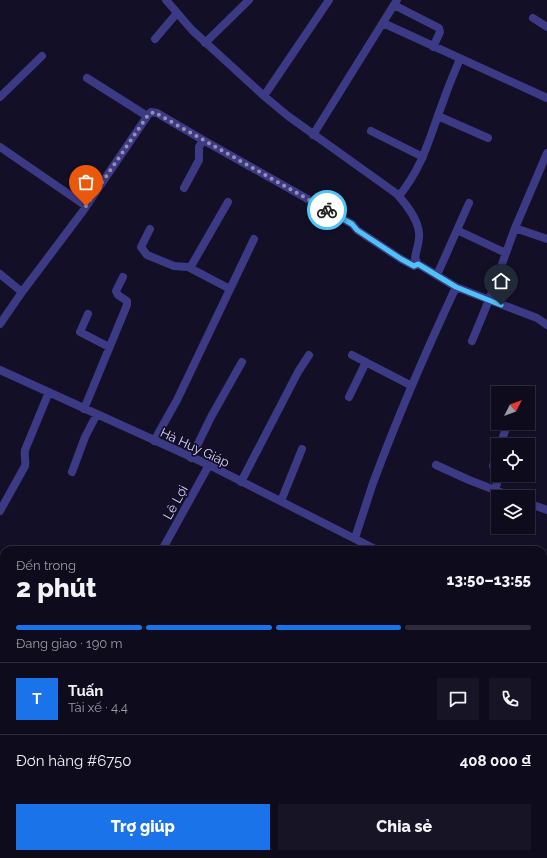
<!DOCTYPE html>
<html lang="vi">
<meta charset="utf-8">
<style>
:root{--surface:#0e0b1c;--page:#171425;--text:#f1f3f6;--muted:#9b9ba3;--line:#2e2b3b;--accent:#1a73e8}
body{margin:0;font-family:Raleway,sans-serif;background:var(--page);color:var(--text);height:100vh;display:flex;flex-direction:column;font-size:15px;white-space:nowrap}
*{box-sizing:border-box;margin:0}
p{font-size:13px;color:var(--muted)}
.icon{flex:none;width:22px;height:22px;fill:none;stroke:currentColor;stroke-width:2;stroke-linecap:round;stroke-linejoin:round}
.map{position:relative;flex:1;overflow:hidden}
.details{position:absolute;left:0px;top:546px;width:547px;height:312px;display:flex;flex-direction:column;background:var(--surface);border-radius:12px 12px 0 0;box-shadow:0 1px 3px #0004,0 0 0 1px var(--line)}
.details>*{flex:none}
.needle{width:26px;rotate:48deg}
.tools{position:absolute;left:491px;top:386px;display:grid;gap:8px}
.tools a{display:grid;place-items:center;width:44px;height:44px;border-radius:0px;background:var(--surface);box-shadow:0 1px 3px #0004,0 0 0 1px var(--line);font-size:20px}
.pin{position:absolute;display:grid;place-items:center;width:34px;height:34px;color:#fff;margin:-41px -17px;border-radius:50% 50% 50% 0;rotate:-45deg;box-shadow:0 0 4px #0007}
.pin .icon{rotate:45deg}
.courier{position:absolute;display:grid;place-items:center;width:40px;height:40px;margin:-20px;border:3px solid #4fc3f7;border-radius:50%;background:#fff;color:#222;box-shadow:0 1px 5px #0007}
.overview em{font-style:normal;font-weight:800}
.overview div{display:flex;flex-direction:column-reverse}
.overview{display:flex;align-items:center;justify-content:space-between;height:68px;padding:0 16px}
h1{font-size:26px;font-weight:800;line-height:30px}
.bar{display:grid;grid-template-columns:repeat(4,1fr);gap:6px 4px;align-content:center;height:48px;padding:0 16px}
.bar i{height:5px;border-radius:3px;background:var(--line)}
.bar .selected{background:var(--accent)}
.bar p{grid-column:span 4}
.line{display:flex;align-items:center;gap:10px;padding:0 16px;border-top:1px solid var(--line)}
.line div{flex:1}
.round{display:grid;place-items:center;flex:none;width:42px;height:42px;border-radius:0px;background:var(--page)}
.button{display:flex;gap:8px;margin-top:auto;padding:8px 16px}
.button a{flex:1;height:46px;border-radius:0px;background:var(--accent);color:#fff;font-size:16px;font-weight:800;line-height:46px;text-align:center}
.button a+a{background:var(--page);color:var(--text)}
.map>svg:first-child{display:block}
.lines{fill:none;stroke-linecap:round;stroke-linejoin:round}
.minor{stroke:#3d3a85;stroke-width:8}
.done{stroke:#948fb3;stroke-width:4;stroke-dasharray:0 7.2}
.route{stroke:#4fc3f7;stroke-width:5}
.labels{text-anchor:middle;stroke-width:3.5;stroke-linejoin:round;paint-order:stroke}
.street-label{font-size:13px;fill:#d9d4ff;stroke:#130f26}
</style>
<div class="map">
<svg width="547" height="858" viewBox="0 0 547 858">
<rect width="100%" height="100%" fill="#130f26"/>
<g class="lines">
<path class="minor" d="M166,0L192,30L264,96L288,116L397,194C405,203 418,220 419,233C420,241 416,251 415,258L418,264L456,287L537,318L547,325
M394,5L439,28L440,32L433,47
M533,18L547,27
M383,23L547,98
M155,39L177,13
M205,43L249,0
M87,78L147,116
M264,96L329,0
M0,97L42,56
M438,116L488,138
M371,131L423,157
M313,135L397,0
M0,147L86,206
M184,188L199,160V147L203,140L352,224L357,230L401,259L414,266L418,264
M399,196C424,165 429,138 443,102C448,87 454,73 460,59
M515,228L547,239
M150,229L141,247L147,255L174,266L188,267L230,289
M461,232L506,253
M190,268L228,202
M0,274L22,292
M437,275L469,203
M489,300L515,228L547,153
M88,314L80,332L109,347
M0,324L22,292L83,211L148,115L151,112L157,113L203,140
M472,341L489,300
M352,355L412,386
M0,370L209,465L377,550
M349,397L366,362
M84,409L127,305V301L118,295L116,291L123,277
M154,441L177,400L254,239
M500,445L508,423
M191,458L211,417L242,362
M436,465L469,480L513,497
M72,472L85,437L97,414
M241,482L298,372L309,355
M495,490L498,480L493,466L498,449
M281,501L302,449
M528,503L547,510
M0,511L25,466C26,460 24,456 25,450L49,392
M355,538C361,520 367,501 373,483C398,416 426,351 456,287
M162,550L209,465
M543,619L547,620
M0,626L4,628
M0,650L4,644
M543,668L547,670
M543,696L547,686
M543,815L547,807
M543,832L547,833
M0,846L4,839
M20,858L24,854
M74,858L77,854
M234,858L236,854
M469,858L471,854"/>
</g>
<g class="lines">
<path class="done" d="M86,206L148,115L154,112L327,210"/>
<path class="route" d="M327,210L352,224L357,230L401,259L414,266L418,264L456,287L501,305"/>
</g>
<g class="labels">
<g class="street-label">
<text transform="translate(195 447) rotate(25)" y="5">Hà Huy Giáp</text>
<text transform="translate(175 502) rotate(-61)" y="5">Lê Lợi</text>
</g>
</g>
</svg>
<div class="tools">
<a><svg class="needle" viewBox="-14 -14 28 28"><path d="M0-13l5 13h-10z" fill="#e53935"/><path d="M0 13l5-13h-10z" fill="#9b9ba3"/></svg></a>
<a><svg class="icon" aria-label="locate" viewBox="0 0 24 24"><circle cx="12" cy="12" r="6"/><path d="M12 2v4M12 18v4M2 12h4M18 12h4"/></svg></a>
<a><svg class="icon" aria-label="layers" viewBox="0 0 24 24"><path d="M12 4l9 5-9 5-9-5zM3 14l9 5 9-5"/></svg></a>
</div>
<div class="pin" style="left:86px;top:206px;background:#ea580c"><svg class="icon" aria-label="bag" viewBox="0 0 24 24"><path d="M5 8h14l-1 12H6zM9 8a3 3 0 0 1 6 0"/></svg></div>
<div class="pin" style="left:501px;top:305px;background:#1f2937"><svg class="icon" aria-label="home" viewBox="0 0 24 24"><path d="M3 11l9-7 9 7M6 9v11h12V9"/></svg></div>
<div class="courier" style="left:327px;top:210px"><svg class="icon" aria-label="bike" viewBox="0 0 24 24"><circle cx="6" cy="16" r="4"/><circle cx="18" cy="16" r="4"/><path d="M6 16l4-8h5l3 8M10 8l3 8H6M13 5h3"/></svg></div>
<section class="details">
<div class="overview"><div><h1>2 phút</h1><p>Đến trong</p></div><em>13:50–13:55</em></div>
<div class="bar"><i class="selected"></i><i class="selected"></i><i class="selected"></i><i></i><p>Đang giao · 190 m</p></div>
<div class="line" style="height:72px"><b class="round" style="background:var(--accent);color:#fff">T</b><div><b>Tuấn</b><p>Tài xế · 4.4</p></div><a class="round"><svg class="icon" aria-label="chat" viewBox="0 0 24 24"><path d="M4 5h16v11H9l-5 4z"/></svg></a><a class="round"><svg class="icon" aria-label="phone" viewBox="0 0 24 24"><path d="M5 4h4l2 5-3 2q2 4 5 5l2-3 5 2v4C11 20 4 13 5 4z"/></svg></a></div>
<div class="line" style="height:52px"><div>Đơn hàng #6750</div><b>408 000 ₫</b></div>
<div class="button"><a>Trợ giúp</a><a>Chia sẻ</a></div>
</section>
</div>
